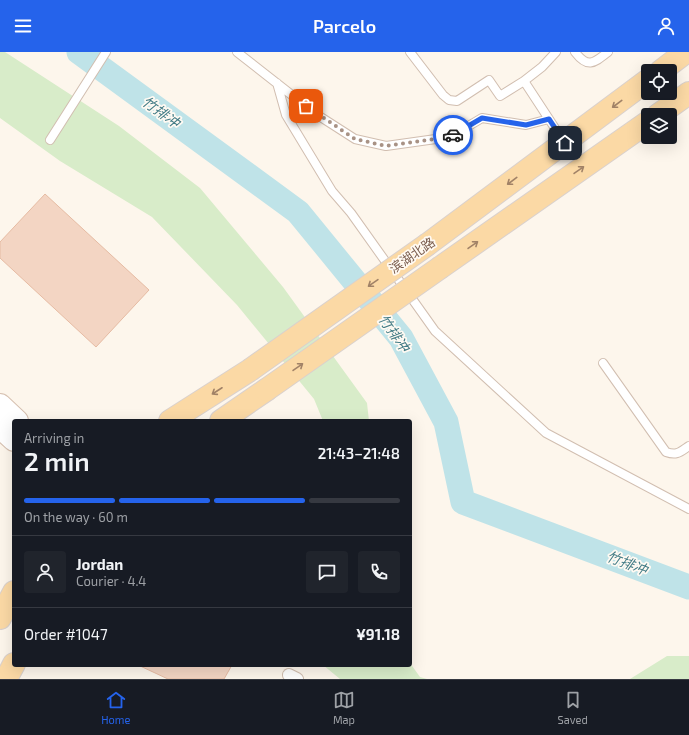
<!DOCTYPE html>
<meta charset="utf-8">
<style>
:root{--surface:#171b24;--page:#20242c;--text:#f1f3f6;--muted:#9ea1a6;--line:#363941;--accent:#2563eb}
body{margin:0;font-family:"Exo 2","Noto Sans SC",sans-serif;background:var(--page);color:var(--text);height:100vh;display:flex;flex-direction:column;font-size:15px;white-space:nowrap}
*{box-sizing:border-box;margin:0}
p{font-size:13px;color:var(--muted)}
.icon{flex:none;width:22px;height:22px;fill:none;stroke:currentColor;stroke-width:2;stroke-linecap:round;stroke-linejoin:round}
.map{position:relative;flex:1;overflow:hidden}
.details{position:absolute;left:12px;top:367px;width:400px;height:248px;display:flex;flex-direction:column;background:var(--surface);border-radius:4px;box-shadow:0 4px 16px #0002}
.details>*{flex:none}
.fabs{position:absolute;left:641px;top:12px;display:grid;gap:8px}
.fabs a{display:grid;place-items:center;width:36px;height:36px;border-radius:4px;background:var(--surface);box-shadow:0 4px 16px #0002;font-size:20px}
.pin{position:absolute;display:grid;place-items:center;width:34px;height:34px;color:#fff;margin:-17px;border-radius:8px;box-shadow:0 2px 6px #0006}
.courier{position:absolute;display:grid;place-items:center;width:40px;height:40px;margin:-20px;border:3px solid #2563eb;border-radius:50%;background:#fff;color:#222;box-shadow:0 1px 5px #0007}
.head em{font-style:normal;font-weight:600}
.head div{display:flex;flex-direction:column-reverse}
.head{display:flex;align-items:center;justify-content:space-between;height:68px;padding:0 12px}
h1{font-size:26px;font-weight:600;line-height:30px}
.bar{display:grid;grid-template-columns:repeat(4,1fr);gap:6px 4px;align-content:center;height:48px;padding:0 12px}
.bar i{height:5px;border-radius:3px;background:var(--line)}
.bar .active{background:var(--accent)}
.bar p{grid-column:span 4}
.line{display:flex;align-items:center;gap:10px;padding:0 12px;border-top:1px solid var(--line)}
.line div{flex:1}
.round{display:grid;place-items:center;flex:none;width:42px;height:42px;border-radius:4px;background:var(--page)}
header{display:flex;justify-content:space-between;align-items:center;height:52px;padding:0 12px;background:var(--accent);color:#fff;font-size:18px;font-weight:600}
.menu{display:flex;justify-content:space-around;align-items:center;height:56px;border-top:1px solid var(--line);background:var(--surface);font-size:11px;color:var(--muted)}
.menu a{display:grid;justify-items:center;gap:2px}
.menu .active{color:var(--accent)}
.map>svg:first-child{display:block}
.green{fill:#d8ecc9}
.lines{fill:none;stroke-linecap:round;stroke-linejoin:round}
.river{stroke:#bfe3e8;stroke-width:25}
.building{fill:#f3d5c3;stroke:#e6bba3}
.service-casing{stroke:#d1beb0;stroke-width:10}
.pedestrian-casing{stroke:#d1beb0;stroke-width:14}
.secondary-casing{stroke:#d6c0b0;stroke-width:24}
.primary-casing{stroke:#dad1cd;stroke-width:24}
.service{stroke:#fff;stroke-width:8}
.pedestrian{stroke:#fff;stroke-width:12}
.secondary{stroke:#fff;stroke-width:22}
.primary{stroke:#fbd9a5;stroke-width:22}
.primary-bridge-casing{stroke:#dad1cd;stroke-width:24;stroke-linecap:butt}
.primary-bridge{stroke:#fbd9a5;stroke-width:22}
.oneway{stroke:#a18267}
.done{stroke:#a89285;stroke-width:4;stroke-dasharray:0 7.2}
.route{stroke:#2563eb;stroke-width:5}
.labels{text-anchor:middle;stroke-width:3.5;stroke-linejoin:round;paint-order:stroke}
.street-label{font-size:13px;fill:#7a5c4d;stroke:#fffaf3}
.water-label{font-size:14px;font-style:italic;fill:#437c86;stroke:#fffaf3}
</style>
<header><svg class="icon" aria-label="menu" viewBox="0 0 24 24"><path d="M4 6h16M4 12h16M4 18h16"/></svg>Parcelo<svg class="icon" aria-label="person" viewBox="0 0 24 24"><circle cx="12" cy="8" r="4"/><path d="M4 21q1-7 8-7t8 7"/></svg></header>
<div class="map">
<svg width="689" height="627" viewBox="0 0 689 627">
<rect width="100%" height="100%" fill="#fdf6ec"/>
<path class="green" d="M0,0H5L119,74L200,136L283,235L367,351L369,369H323L314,347L237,253L152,165L60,109L0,66Z
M667,604H689V627H630Z
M410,611L420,625L427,627H340L323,613H410Z"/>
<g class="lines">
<path class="river" d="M79,0L298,160L401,286L446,370L463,450L689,535"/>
</g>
<path class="building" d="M45,142L149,238L96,295L0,206V190Z
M138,613H232L224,627H168Z"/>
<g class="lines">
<g class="service-casing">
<path id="service" d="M237,0L316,62L355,87L386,94L450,85L482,66L526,73L549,67
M410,0L443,43L449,48L457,49L489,28L500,44L524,29
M556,0L542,15L524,29L564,90
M575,0C588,17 594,11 608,0
M277,31L286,63L332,139L351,161L435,279L546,381L689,457
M50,88L106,0
M603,311L666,400C677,404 680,400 689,394"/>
</g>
<g class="pedestrian-casing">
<path id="pedestrian" d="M289,623L297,627"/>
</g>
<g class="secondary-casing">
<path id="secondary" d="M0,353L17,369
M0,375L14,388"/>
</g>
<g class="primary-casing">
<path id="primary" d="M661,19L686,0
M658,63L689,41
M428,192L648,28
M441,215L648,70
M170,369L250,318
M221,369L266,338
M0,566L14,540
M6,627L14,612"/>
</g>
<use href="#service" class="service"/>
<use href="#pedestrian" class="pedestrian"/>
<use href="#secondary" class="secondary"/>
<use href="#primary" class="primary"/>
<g class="primary-bridge-casing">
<path id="primary-bridge" d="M250,318L428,192
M266,338L441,215"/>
</g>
<use href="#primary-bridge" class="primary-bridge"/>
</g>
<defs><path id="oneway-shaft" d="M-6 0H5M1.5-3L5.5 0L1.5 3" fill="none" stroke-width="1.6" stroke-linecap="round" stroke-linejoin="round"/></defs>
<g class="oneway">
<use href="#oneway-shaft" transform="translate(617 52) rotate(143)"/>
<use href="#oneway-shaft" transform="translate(579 118) rotate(-35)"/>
<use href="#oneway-shaft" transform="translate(512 129) rotate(143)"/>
<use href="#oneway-shaft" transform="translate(473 193) rotate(-35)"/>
<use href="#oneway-shaft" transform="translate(373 231) rotate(145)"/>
<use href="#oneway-shaft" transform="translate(298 315) rotate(-35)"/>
<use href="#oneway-shaft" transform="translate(217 339) rotate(147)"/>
</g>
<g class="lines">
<path class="done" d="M306,54L355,87L386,94L450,85L453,83"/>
<path class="route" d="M453,83L482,66L526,73L549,67L565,91"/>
</g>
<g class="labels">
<g class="street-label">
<text transform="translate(412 203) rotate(-35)" y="5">滨湖北路</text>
</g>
<g class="water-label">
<text transform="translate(161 60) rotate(36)" y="5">竹排冲</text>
<text transform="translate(394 281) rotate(55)" y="5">竹排冲</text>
<text transform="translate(627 511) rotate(21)" y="5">竹排冲</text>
</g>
</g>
</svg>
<div class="fabs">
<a><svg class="icon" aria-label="locate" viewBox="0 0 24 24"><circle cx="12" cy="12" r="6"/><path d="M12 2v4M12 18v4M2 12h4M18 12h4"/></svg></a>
<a><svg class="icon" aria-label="layers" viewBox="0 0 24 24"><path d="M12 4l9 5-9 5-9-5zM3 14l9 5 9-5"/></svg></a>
</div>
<div class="pin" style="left:306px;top:54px;background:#ea580c"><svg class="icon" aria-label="bag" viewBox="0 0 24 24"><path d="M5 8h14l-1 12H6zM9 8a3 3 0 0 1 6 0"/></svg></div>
<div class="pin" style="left:565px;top:91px;background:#1f2937"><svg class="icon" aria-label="home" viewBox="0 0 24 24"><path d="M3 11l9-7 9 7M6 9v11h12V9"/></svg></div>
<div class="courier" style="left:453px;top:83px"><svg class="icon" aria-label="car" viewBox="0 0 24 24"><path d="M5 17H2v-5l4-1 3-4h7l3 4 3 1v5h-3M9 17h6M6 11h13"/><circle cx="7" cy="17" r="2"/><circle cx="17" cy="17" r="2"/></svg></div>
<section class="details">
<div class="head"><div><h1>2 min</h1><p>Arriving in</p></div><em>21:43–21:48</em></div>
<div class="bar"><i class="active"></i><i class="active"></i><i class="active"></i><i></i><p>On the way · 60 m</p></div>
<div class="line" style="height:72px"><a class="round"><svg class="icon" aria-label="person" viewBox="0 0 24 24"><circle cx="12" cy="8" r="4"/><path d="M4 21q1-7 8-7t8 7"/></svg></a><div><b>Jordan</b><p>Courier · 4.4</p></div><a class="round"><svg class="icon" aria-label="chat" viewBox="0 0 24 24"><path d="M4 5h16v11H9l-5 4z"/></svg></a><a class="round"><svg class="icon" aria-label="phone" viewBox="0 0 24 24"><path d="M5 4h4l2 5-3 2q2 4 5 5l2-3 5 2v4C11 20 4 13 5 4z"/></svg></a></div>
<div class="line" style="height:52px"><div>Order #1047</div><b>¥91.18</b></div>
</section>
</div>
<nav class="menu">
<a class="active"><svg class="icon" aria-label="home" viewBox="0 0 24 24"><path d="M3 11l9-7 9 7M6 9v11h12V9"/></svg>Home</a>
<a><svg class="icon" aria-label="map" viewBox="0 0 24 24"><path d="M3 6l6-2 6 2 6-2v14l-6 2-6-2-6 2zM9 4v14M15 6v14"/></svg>Map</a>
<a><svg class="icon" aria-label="saved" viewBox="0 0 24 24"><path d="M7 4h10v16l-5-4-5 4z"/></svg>Saved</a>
</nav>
